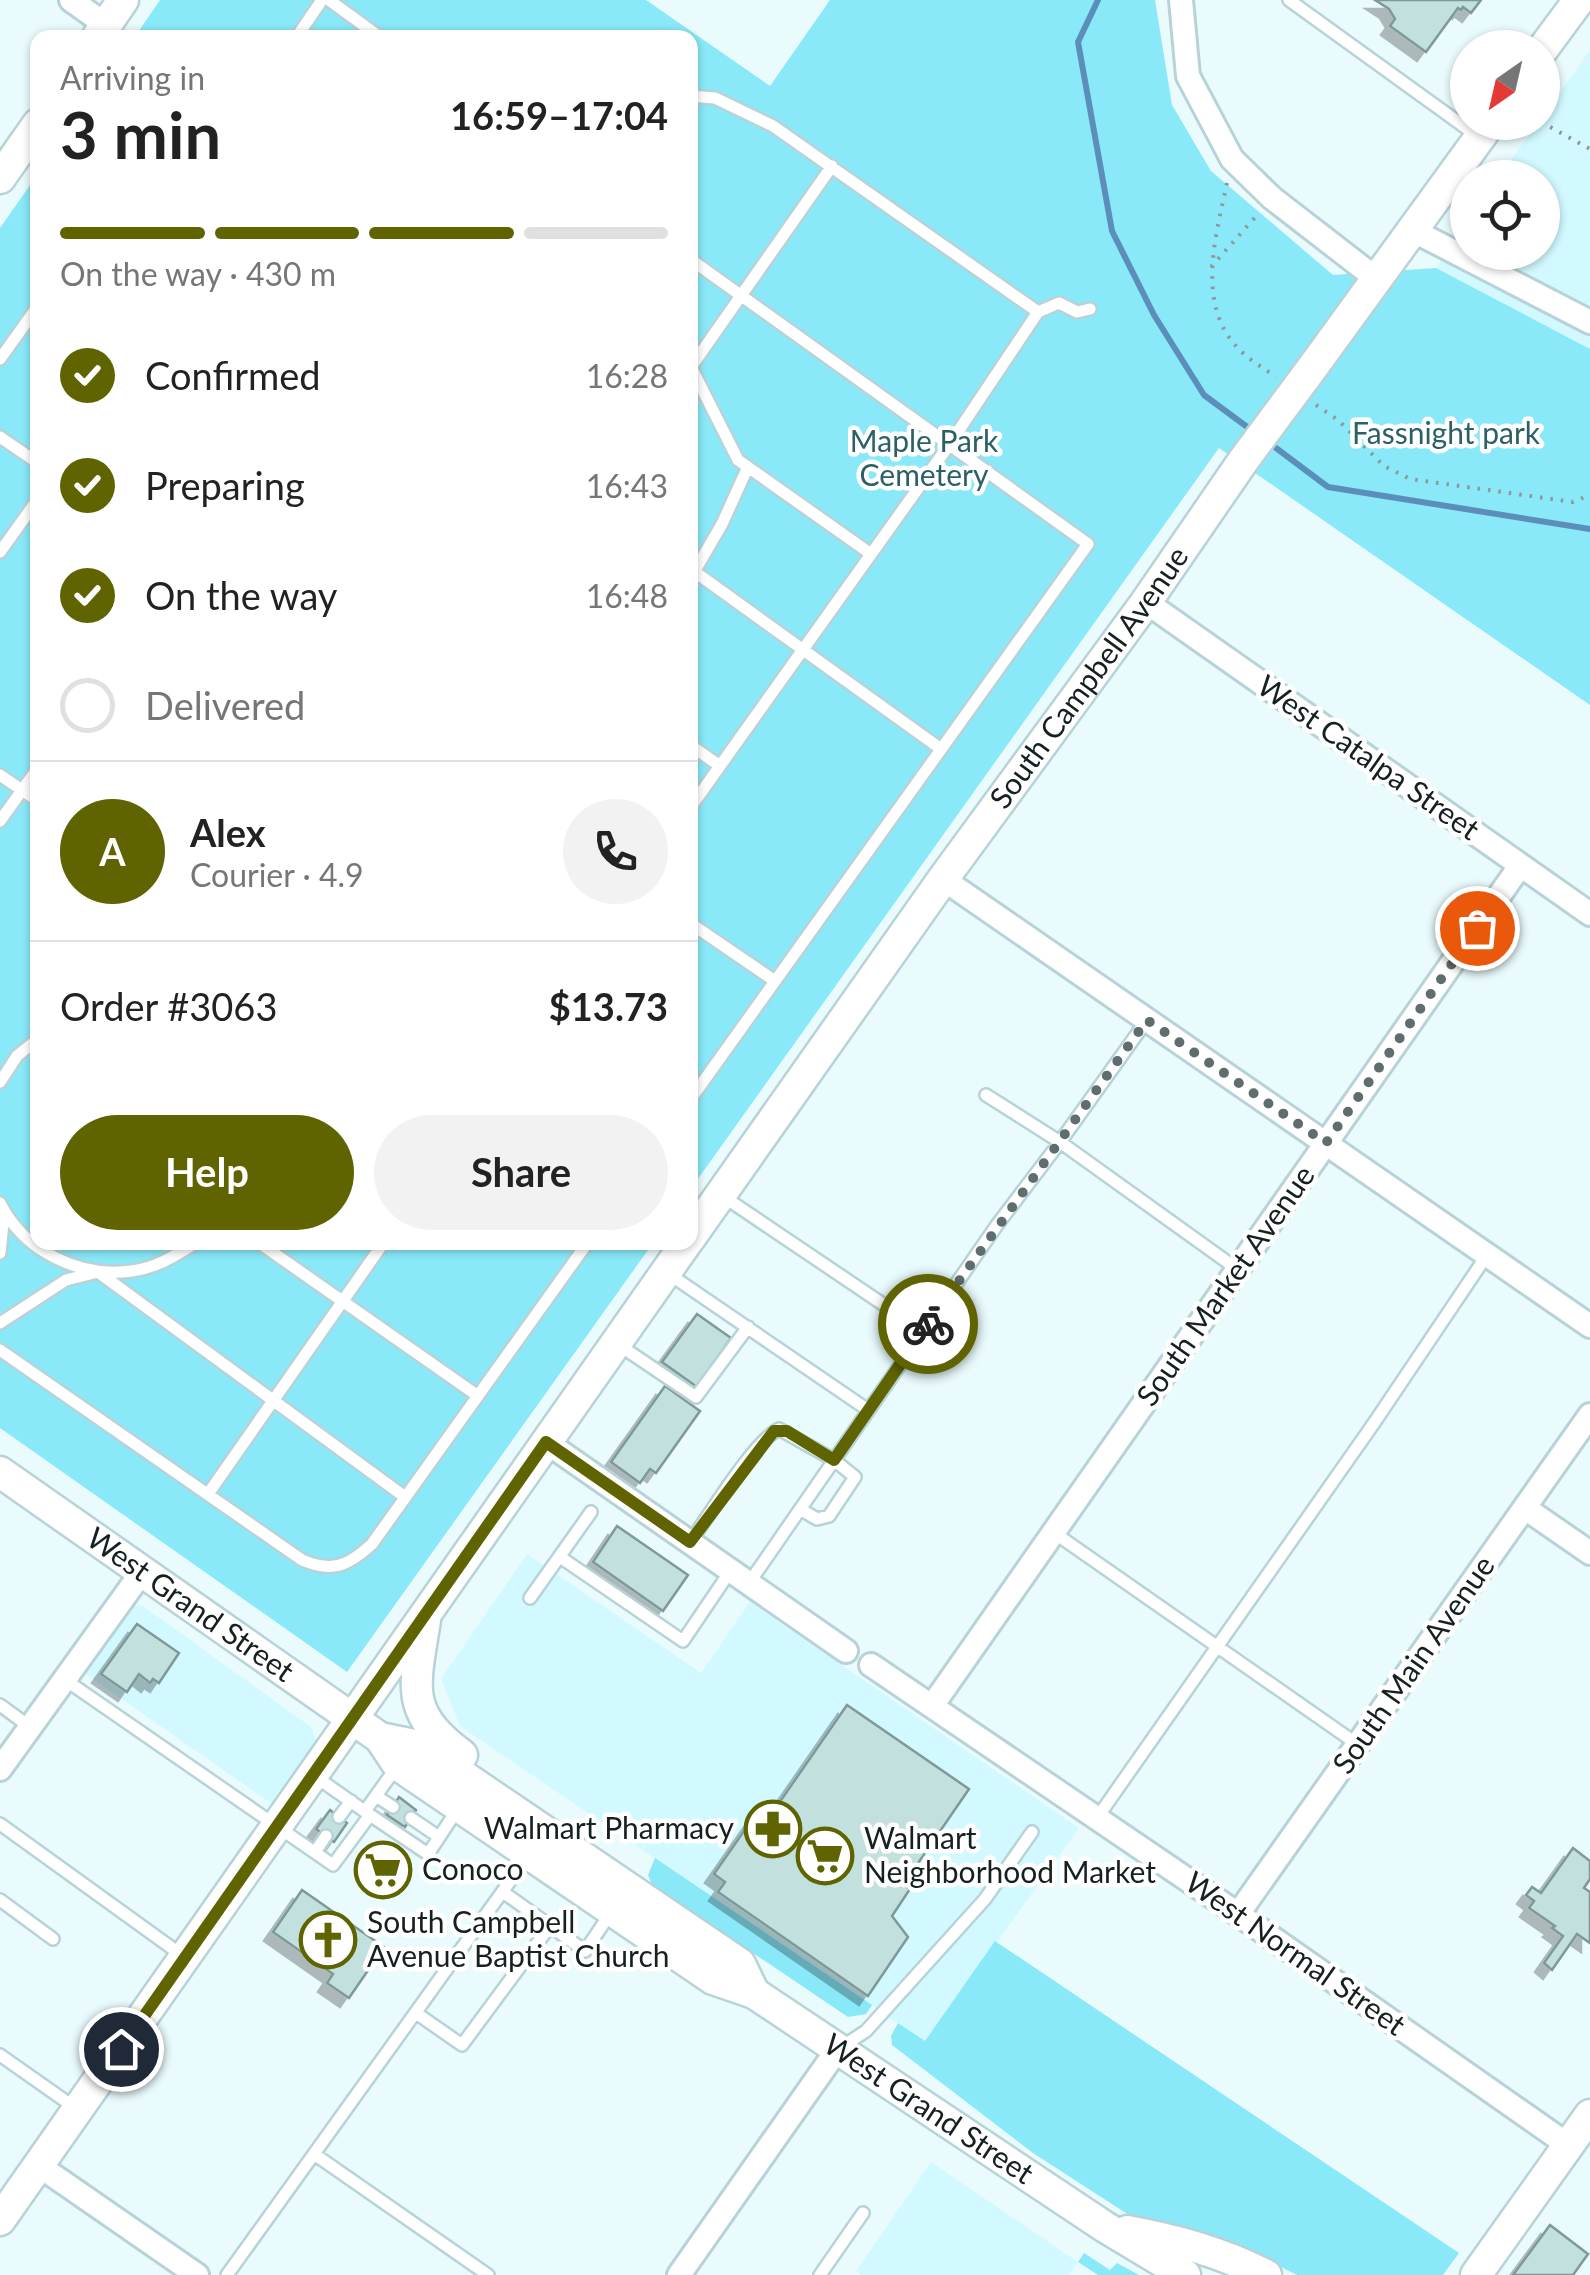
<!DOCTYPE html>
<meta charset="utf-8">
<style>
:root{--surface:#fff;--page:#f2f2f2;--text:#222;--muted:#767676;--line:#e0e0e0;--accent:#5f6400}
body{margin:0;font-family:Lato,sans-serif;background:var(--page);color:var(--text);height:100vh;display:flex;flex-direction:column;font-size:38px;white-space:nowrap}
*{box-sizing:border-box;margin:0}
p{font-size:32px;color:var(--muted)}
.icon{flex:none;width:55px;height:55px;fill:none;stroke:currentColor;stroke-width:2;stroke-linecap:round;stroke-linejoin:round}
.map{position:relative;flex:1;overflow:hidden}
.drawer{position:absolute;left:30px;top:30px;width:668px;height:1220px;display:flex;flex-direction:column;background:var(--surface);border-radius:20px;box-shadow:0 2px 8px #0004}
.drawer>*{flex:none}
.needle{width:65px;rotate:214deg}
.tools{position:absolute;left:1450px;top:30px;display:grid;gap:20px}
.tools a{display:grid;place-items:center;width:110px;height:110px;border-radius:50%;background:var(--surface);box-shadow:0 2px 8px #0004;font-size:50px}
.pin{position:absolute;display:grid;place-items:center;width:85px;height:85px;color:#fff;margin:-42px;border:5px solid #fff;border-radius:50%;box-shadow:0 2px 10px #0007}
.courier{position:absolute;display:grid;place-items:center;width:100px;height:100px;margin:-50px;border:8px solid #5f6400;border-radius:50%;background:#fff;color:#222;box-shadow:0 2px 12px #0007}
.summary em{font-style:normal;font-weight:700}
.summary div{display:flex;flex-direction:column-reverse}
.summary{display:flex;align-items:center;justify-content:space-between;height:170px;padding:0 30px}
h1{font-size:65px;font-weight:700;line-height:75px}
.bar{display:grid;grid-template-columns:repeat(4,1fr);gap:15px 10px;align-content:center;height:120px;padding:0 30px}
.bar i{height:12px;border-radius:8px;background:var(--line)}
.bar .on{background:var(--accent)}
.bar p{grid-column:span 4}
.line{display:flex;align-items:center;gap:25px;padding:0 30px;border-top:2px solid var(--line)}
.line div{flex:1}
.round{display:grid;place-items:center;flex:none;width:105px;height:105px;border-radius:52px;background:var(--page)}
ol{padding:0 30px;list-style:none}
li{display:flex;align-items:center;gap:30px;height:110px}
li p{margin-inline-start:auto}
li .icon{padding:10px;border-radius:50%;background:var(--accent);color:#fff;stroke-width:4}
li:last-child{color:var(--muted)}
li i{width:55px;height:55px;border:5px solid var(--line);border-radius:50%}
.primary-button{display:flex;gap:20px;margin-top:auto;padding:20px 30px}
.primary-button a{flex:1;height:115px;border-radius:60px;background:var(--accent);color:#fff;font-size:40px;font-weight:700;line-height:115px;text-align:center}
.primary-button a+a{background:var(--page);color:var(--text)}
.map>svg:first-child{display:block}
.built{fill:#d1f9ff}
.green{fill:#89e9f9}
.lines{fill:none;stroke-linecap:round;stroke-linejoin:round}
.stream{stroke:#5b8eb9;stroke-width:6}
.building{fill:#c2e0dd;stroke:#7e9997;stroke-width:2.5;filter:url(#shadow)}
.service-casing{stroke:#b7d3d8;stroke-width:16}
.minor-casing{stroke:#b7d3d8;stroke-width:28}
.secondary-casing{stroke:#b7d3d8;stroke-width:35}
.path{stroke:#8b999b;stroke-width:4;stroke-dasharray:2.5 8;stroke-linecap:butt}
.service{stroke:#fff;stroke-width:11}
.minor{stroke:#fff;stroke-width:22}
.secondary{stroke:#fff;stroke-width:30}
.secondary-bridge-casing{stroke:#b7d3d8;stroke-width:35;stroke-linecap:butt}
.secondary-bridge{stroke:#fff;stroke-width:30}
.done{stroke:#606d6e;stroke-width:10;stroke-dasharray:0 18}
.route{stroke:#5f6400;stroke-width:12}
.labels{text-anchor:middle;stroke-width:9;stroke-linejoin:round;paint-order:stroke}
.park-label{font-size:30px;fill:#2b6068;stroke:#fff}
.street-label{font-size:30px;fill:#152021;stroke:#fff}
.poi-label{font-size:30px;fill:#152021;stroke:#fff;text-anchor:start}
</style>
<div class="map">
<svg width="1590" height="2275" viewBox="0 0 1590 2275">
<defs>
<filter id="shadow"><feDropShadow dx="-9" dy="9" stdDeviation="0" flood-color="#0004"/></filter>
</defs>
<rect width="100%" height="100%" fill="#eafbfe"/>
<path class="built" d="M1590,50V349L1436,268L1467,220L1468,252H1542V178L1498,177L1538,123L1542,122L1543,116Z
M527,1554L701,1673L750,1602L1079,1828L925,2042L460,1726L441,1679Z
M134,1605L143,1606L311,1727L316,1740L315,1749L275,1806L80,1670L127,1608Z
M931,2162L1078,2262L1069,2275H861L856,2271Z"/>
<path class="green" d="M160,0H646L770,86L830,0H1155L1172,105L1211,171L1333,275L1436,268L1590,349V705L1219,448L690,1190V38H134Z
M37,175L38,1242L653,1243L347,1672L0,1428V228Z
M655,1858L872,2005L866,2014L848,2017L652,1885L648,1875Z
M995,1941L1459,2253L1443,2275H1297L1265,2259L1132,2217L1033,2153L892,2045L891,2036L898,2023L925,2041Z
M1084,2253L1110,2270L1117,2263L1139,2275H1098L1078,2262Z"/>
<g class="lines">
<path class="stream" d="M1098,0L1078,42L1112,231L1154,315L1204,395L1254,432
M1268,442L1328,487L1590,529"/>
</g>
<path class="building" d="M1375,0H1481L1471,13L1463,7L1461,10L1458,8L1426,52L1390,26L1395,19L1389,9Z
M697,1314L731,1338L697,1387L662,1362Z
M665,1386L700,1411L656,1473L650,1469L640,1483L611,1462Z
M617,1526L688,1575L663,1611L593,1562Z
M137,1624L179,1653L159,1683L153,1679L150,1683L139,1674L127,1692L101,1674Z
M847,1705L969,1789L903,1885L910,1889L892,1916L908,1937L868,1996L718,1892L725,1882L714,1874L758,1811L768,1819Z
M399,1797L416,1810L405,1827L387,1815Z
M330,1810L347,1823L334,1842L316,1829Z
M1573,1848L1590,1861V1879L1584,1888L1590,1892V1943L1577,1934L1552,1970L1544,1963L1563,1936L1552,1928L1555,1926L1529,1908L1534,1901L1526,1895L1532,1887L1541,1893Z
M302,1890L384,1947L349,1998L327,1983L333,1974L273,1932Z
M1550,2225L1588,2254L1573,2275H1513Z"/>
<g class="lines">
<g class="service-casing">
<path id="service" d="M329,0L381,38
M1289,0L1476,135
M296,38L322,0
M690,96L715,98L773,126L1038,312
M690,259L1088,544L690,1100
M0,359L38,306
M691,367L738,460L871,554
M691,367L832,166
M0,437L38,463
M0,552L38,499
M695,572L941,749
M690,579L722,524L747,469
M690,745L720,766
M0,775L38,801
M690,808L949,445L1038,312L1059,303L1077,312L1090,309
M0,821L38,768
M690,923L775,981
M1147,1020L1060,1142L1237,1269
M0,1082L17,1056L38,1039
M724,1197L896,1313L902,1321L911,1349
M0,1203C24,1251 79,1278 132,1271C157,1268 176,1255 197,1242
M258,1242L478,1396
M0,1253L4,1213
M666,1272L868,1410
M0,1323L66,1280L98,1272L405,1497
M619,1345L696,1397L748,1327
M0,1350L302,1560C332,1573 348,1566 372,1544L588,1242
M208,1494L384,1242
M1053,1532L1357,1744
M690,1542C709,1516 754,1441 779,1429L834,1460L855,1477L829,1516L817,1519L800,1509
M560,1557L683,1641L731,1570
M749,1583L997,1225L1060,1142L986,1095
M530,1598L591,1512
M64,1679L333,1865L370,1815L316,1777
M0,1705L30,1727
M376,1796L393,1807
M365,1811L398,1765
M370,1815L428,1854L459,1807
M339,1817L351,1801
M411,1818L439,1837
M1097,1818L1374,1423L1487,1255
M0,1824L183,1956
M315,1852L326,1836
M503,1892L585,1951L612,1911
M0,1900L53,1939
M416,2013L462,2045L550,1926
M840,2048L866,2031L985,1899L1032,1832
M0,2055L74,2107
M314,2154L488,2275
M227,2275L528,1856
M820,2275L863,2213"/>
</g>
<g class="minor-casing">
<path id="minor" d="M71,0L106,25
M1181,0L1188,76L1232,159L1272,198L1378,280
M1414,231L1590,322
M1146,602L1590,914
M943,879L1590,1326
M546,1442L846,1651
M1525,1508L1590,1553
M871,1665L1238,1914L1568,2145
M932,1706L1520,866
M0,1769L142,1572
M1238,1914L1590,1415
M38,2165L197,2275
M679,2275L837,2050"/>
</g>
<g class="secondary-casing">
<g id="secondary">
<path d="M97,38L123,0"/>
<path d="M1542,50L1579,0"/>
<path d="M0,178L38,124"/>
<path d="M1315,364L1491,122"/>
<path id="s1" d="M690,1238L943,879L1146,602L1243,461"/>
<path id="s2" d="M0,1472L380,1738L398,1765L713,1979L754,1993L1105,2227L1185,2275"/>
<path d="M425,1620C415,1686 403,1712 462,1755"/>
<path d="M380,1738L419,1746L740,1964L754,1993"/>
<path d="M0,2220L687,1242"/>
<path d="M1127,2231C1176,2240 1221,2252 1266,2275"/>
<path d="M1476,2275L1590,2115"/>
</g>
</g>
<path class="path" d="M1541,122L1590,149
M1227,183C1215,239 1194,310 1244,354C1253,362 1265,369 1276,377
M1211,267L1258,214
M1316,405L1338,420L1384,466L1410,479L1573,502L1590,495"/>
<use href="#service" class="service"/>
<use href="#minor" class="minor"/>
<use href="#secondary" class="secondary"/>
<g class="secondary-bridge-casing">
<path id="secondary-bridge" d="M1243,461L1315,364"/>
</g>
<use href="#secondary-bridge" class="secondary-bridge"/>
</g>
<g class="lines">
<path class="done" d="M928,1324L1147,1020L1326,1143L1477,928"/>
<path class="route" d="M121,2049L546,1442L690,1542L774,1431H787L834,1460L928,1324"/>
</g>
<defs>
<g id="pharmacy-ring" transform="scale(2.875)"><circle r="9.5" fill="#fff" stroke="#5f6400" stroke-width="1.5"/><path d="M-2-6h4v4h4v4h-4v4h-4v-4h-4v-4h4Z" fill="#5f6400"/></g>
<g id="supermarket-ring" transform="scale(2.875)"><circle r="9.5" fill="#fff" stroke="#5f6400" stroke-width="1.5"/><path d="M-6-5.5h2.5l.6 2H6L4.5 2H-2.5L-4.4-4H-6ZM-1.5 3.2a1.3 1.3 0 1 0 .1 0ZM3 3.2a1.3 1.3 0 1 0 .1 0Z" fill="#5f6400"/></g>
<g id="church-ring" transform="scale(2.875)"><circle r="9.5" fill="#fff" stroke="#5f6400" stroke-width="1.5"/><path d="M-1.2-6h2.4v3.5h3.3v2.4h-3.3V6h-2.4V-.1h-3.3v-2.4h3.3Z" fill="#5f6400"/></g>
</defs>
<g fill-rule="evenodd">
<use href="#pharmacy-ring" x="773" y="1829"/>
<use href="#supermarket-ring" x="825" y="1856"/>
<use href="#supermarket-ring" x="383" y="1870"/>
<use href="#church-ring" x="328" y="1940"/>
</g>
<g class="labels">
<g class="park-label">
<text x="1446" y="444">Fassnight park</text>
<text x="924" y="452">Maple Park<tspan x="924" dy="34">Cemetery</tspan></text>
</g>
<g class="street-label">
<text dy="10" stroke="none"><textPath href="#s1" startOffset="688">South Campbell Avenue</textPath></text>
<text transform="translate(1368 758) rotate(35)" y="10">West Catalpa Street</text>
<text transform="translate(1226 1286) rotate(-55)" y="10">South Market Avenue</text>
<text dy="10" stroke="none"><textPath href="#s2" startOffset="232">West Grand Street</textPath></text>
<text transform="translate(1414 1665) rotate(-55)" y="10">South Main Avenue</text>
<text transform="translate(1295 1954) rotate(35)" y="10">West Normal Street</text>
<text dy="10" stroke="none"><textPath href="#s2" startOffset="1130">West Grand Street</textPath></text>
</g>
<g class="poi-label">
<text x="734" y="1839" text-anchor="end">Walmart Pharmacy</text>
<text x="864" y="1849">Walmart<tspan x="864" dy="34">Neighborhood Market</tspan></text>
<text x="422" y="1880">Conoco</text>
<text x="367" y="1933">South Campbell<tspan x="367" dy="34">Avenue Baptist Church</tspan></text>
</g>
</g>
</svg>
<div class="tools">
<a><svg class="needle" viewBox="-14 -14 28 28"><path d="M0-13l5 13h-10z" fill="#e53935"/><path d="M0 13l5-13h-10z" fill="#767676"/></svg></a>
<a><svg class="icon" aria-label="locate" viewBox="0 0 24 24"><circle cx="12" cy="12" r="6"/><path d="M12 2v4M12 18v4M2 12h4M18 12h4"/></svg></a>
</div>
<div class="pin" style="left:1477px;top:928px;background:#ea580c"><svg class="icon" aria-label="bag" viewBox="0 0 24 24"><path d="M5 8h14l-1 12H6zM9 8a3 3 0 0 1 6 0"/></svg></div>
<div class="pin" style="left:121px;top:2049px;background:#1f2937"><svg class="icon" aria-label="home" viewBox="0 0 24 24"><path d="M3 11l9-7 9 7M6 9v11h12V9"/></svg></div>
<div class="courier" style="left:928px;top:1324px"><svg class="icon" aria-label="bike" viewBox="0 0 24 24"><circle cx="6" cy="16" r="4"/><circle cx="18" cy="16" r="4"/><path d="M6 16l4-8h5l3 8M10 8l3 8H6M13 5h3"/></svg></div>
<section class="drawer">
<div class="summary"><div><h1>3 min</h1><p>Arriving in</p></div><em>16:59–17:04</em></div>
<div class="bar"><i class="on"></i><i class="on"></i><i class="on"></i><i></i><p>On the way · 430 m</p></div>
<ol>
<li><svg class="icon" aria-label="check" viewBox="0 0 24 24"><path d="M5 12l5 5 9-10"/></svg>Confirmed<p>16:28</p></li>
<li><svg class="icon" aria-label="check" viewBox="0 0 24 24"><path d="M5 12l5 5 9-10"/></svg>Preparing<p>16:43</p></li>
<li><svg class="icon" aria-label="check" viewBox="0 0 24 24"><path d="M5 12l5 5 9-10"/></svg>On the way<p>16:48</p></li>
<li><i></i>Delivered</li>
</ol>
<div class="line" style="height:180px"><b class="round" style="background:var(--accent);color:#fff">A</b><div><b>Alex</b><p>Courier · 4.9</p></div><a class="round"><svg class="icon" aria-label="phone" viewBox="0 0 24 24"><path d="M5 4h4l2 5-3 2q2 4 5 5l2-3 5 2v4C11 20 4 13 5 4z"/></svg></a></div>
<div class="line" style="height:130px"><div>Order #3063</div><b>$13.73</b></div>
<div class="primary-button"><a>Help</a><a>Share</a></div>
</section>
</div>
